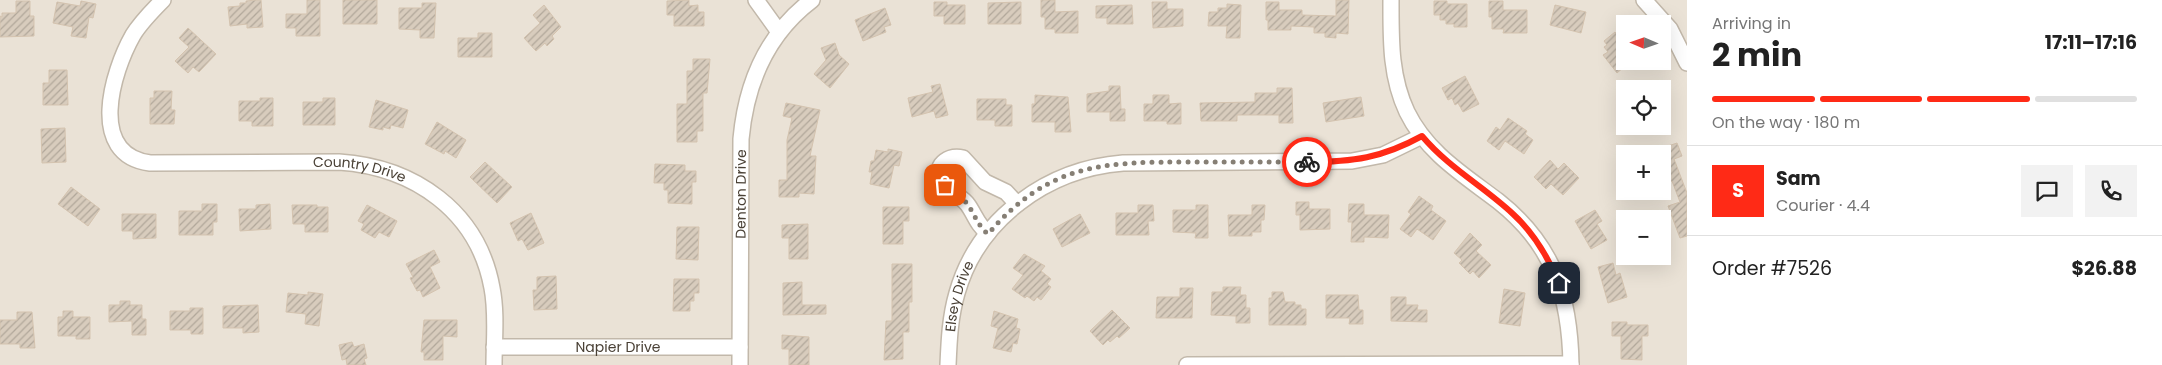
<!DOCTYPE html>
<meta charset="utf-8">
<style>
:root{--surface:#fff;--page:#f2f2f2;--text:#222;--muted:#767676;--line:#e0e0e0;--accent:#ff2a16}
body{margin:0;font-family:Poppins,sans-serif;background:var(--page);color:var(--text);height:100vh;display:flex;flex-direction:column;font-size:19px;white-space:nowrap}
*{box-sizing:border-box;margin:0}
p{font-size:16px;color:var(--muted)}
.icon{flex:none;width:28px;height:28px;fill:none;stroke:currentColor;stroke-width:2;stroke-linecap:round;stroke-linejoin:round}
.map{position:relative;flex:1;overflow:hidden}
.details{display:flex;flex-direction:column;background:var(--surface);width:475px}
.details>*{flex:none}
.needle{width:32px;rotate:272deg}
.tools{position:absolute;left:1616px;top:15px;display:grid;gap:10px}
.tools a{display:grid;place-items:center;width:55px;height:55px;border-radius:0px;background:var(--surface);box-shadow:0 5px 20px #0002;font-size:25px}
.pin{position:absolute;display:grid;place-items:center;width:42px;height:42px;color:#fff;margin:-21px;border-radius:10px;box-shadow:0 2px 8px #0006}
.courier{position:absolute;display:grid;place-items:center;width:50px;height:50px;margin:-25px;border:4px solid #ff2a16;border-radius:50%;background:#fff;color:#222;box-shadow:0 1px 6px #0007}
.overview em{font-style:normal;font-weight:700}
.overview div{display:flex;flex-direction:column-reverse}
.overview{display:flex;align-items:center;justify-content:space-between;height:85px;padding:0 25px}
h1{font-size:32px;font-weight:700;line-height:38px}
.bar{display:grid;grid-template-columns:repeat(4,1fr);gap:8px 5px;align-content:center;height:60px;padding:0 25px}
.bar i{height:6px;border-radius:4px;background:var(--line)}
.bar .current{background:var(--accent)}
.bar p{grid-column:span 4}
.line{display:flex;align-items:center;gap:12px;padding:0 25px;border-top:1px solid var(--line)}
.line div{flex:1}
.round{display:grid;place-items:center;flex:none;width:52px;height:52px;border-radius:0px;background:var(--page)}
main{display:flex;flex:1;min-height:0}
.map>svg:first-child{display:block}
.residential{fill:#eae2d6;fill-rule:evenodd}
.building{fill:url(#building-hatch);stroke:#d4c3af}
.lines{fill:none;stroke-linecap:round;stroke-linejoin:round}
.minor-casing{stroke:#c2b8aa;stroke-width:18}
.minor{stroke:#fff;stroke-width:15}
.done{stroke:#867f75;stroke-width:5;stroke-dasharray:0 9}
.route{stroke:#ff2a16;stroke-width:6}
.labels{text-anchor:middle;stroke-width:4;stroke-linejoin:round;paint-order:stroke}
.street-label{font-size:14px;fill:#4a4136;stroke:#fff}
</style>
<main>
<div class="map">
<svg width="1687" height="365" viewBox="0 0 1687 365">
<defs>
<pattern id="building-hatch" width="6" height="6" patternUnits="userSpaceOnUse" patternTransform="scale(1.25)"><rect width="6" height="6" fill="#d8ccbd"/><path d="M-1 1l2-2M0 6l6-6M5 7l2-2" fill="none" stroke="#b1a79a"/></pattern>
</defs>
<rect width="100%" height="100%" fill="#f6f1e9"/>
<path class="residential" d="M0,0H1687V365H0ZM1625,24H1662V61H1625ZM1625,89H1662V126H1625ZM1625,154H1662V191H1625ZM1625,219H1662V256H1625Z"/>
<path class="building" d="M256,0H261L263,27L247,28V24L230,26L228,7L240,6V3H246V1Z
M307,0H320V36H296V28H286V14H307Z
M343,0H377V24H343Z
M689,0V6L698,5V12H704V26H674V15H667V1Z
M1041,0H1055V12L1078,11V33H1055V29H1045V17H1041Z
M1336,0H1349L1348,34L1336,33V38L1325,37V33H1314V27L1291,26V30H1268V20H1266V2H1279V10H1302V15L1336,16Z
M16,1H30V16H34V36L0,37V16L2,17V13H16Z
M81,1L96,4L93,18L89,17L86,38L71,36L73,27L53,23L57,2L80,6Z
M1434,1H1447V4H1467V27H1454V24H1446V20H1440V15H1434Z
M1489,1H1503V10H1527V33H1503L1504,29H1492V17H1489Z
M934,2H947V5H965V24H944V16H934Z
M1021,2V24H988V3Z
M1152,2H1167V9H1183V26L1153,28Z
M422,3H436L434,38H420V30L399,29V8H422Z
M1227,4L1241,5L1240,38H1226L1227,26H1208L1209,12H1218V8H1227Z
M544,5L561,27L552,36L554,39L547,46L545,43L536,51L524,38L540,23L533,15Z
M1132,5L1133,24H1107V18H1096V6Z
M1555,5L1586,12L1581,33L1550,25Z
M885,8L891,25L884,27L886,32L863,41L855,20Z
M188,28L216,54L199,72L193,67L188,73L175,61L189,47L179,38Z
M1615,32L1623,41L1620,43L1625,49V66L1617,73L1603,55L1608,52L1604,47L1607,45L1604,41Z
M478,33H492V57H458V38H478Z
M835,43L839,55L849,64L830,88L814,74L826,60L821,48Z
M693,59H710L707,93H703V131H697V142H677V104H687V71H693Z
M49,70H67L68,105H43V83H49Z
M1465,76L1479,104L1463,112L1458,103L1455,105L1452,98L1448,100L1442,88Z
M940,84L948,115L936,118L934,111L912,117L908,98L933,92L931,86Z
M1109,86H1120L1121,109H1125V121H1110V112H1087V94L1109,91Z
M1277,88H1292L1293,123H1279V115H1237V121H1201L1200,103L1255,102V93H1277Z
M154,91H172L171,110H175L174,124H150V98H154Z
M1035,95L1068,97L1071,132H1055V122H1032V104H1035Z
M1153,95H1169V104L1181,103V124H1167V121H1144V104H1153Z
M1361,97L1364,116L1326,122L1323,103Z
M260,98H273V126H252V121H239V101H260Z
M323,98H335V125H303V102H323Z
M977,99H1006V105H1012V126H995V120H977Z
M376,100L408,110L403,128L391,125L390,129L383,127V130L369,127Z
M786,103L820,110L810,156H816L814,194L799,193V197H779V180H787V140L792,118L783,116Z
M1508,118L1527,131L1525,134L1533,140L1524,154L1505,141L1499,150L1487,141L1496,127L1500,130Z
M437,122L466,140L456,158L445,151L444,154L425,144Z
M65,128L66,162L42,163L41,129Z
M1677,143L1682,156L1674,159L1687,193V236L1680,238L1668,206L1680,202L1672,181L1662,184V148Z
M888,149L902,152L899,166L894,165L889,188L870,184L872,172H869L871,161H874L876,150L888,152Z
M1550,160L1558,169L1564,163L1579,178L1563,195L1551,184L1546,189L1534,177Z
M485,162L512,187L497,203L470,177Z
M655,164L685,165V171H696V182H692V204L668,203V190H664V183H654Z
M71,187L100,209L88,226L58,204Z
M1419,196L1433,206L1431,210L1446,221L1433,240L1417,229L1411,237L1400,229L1411,214L1408,212Z
M1296,202H1309V209H1330V229L1300,230V215H1296Z
M202,204H217V222H213V235H179V211H202Z
M270,204L271,229L240,231L239,209H256V205Z
M1349,204H1364V215H1389L1388,238L1364,237V242H1351L1352,222H1348Z
M292,205H317V207H328V232H305V224H293Z
M367,205L397,221L389,237L379,232L375,238L361,230L364,224L358,221Z
M1138,205H1153L1154,221H1148L1149,235H1116V213H1138Z
M1196,205H1208V238H1195L1196,233L1173,232V210H1196Z
M1252,205H1265L1264,220H1261V232H1252V236H1229L1228,215H1252Z
M883,207H909V221H903V244H883Z
M1595,210L1602,221L1597,224L1607,240L1591,249L1575,221Z
M531,213L544,243L528,250L522,239L518,241L510,223Z
M122,214H156V238L133,239V231H122Z
M1080,214L1090,233L1062,247L1053,229Z
M808,224V259H789V238H782V225Z
M677,227H699L698,260L676,259Z
M1470,233L1482,245L1476,251L1491,265L1479,278L1473,271L1470,274L1459,263L1462,260L1454,253Z
M434,250L440,262L430,267L440,288L423,297L420,290L417,291L410,278L413,277L406,264Z
M1024,254L1045,266L1041,271L1051,279L1047,284L1051,287L1041,300L1037,297L1034,301L1027,296L1025,298L1012,289L1023,275L1013,268Z
M1613,263L1616,275L1620,273L1627,297L1608,303L1598,267Z
M892,264H912V302H909V332H903V359L884,360L886,321H892Z
M556,276L557,309L534,310L533,290H537V277Z
M674,279H699V293H694V301H690V311H673Z
M802,282V305H826V314L783,315V283Z
M1223,287H1241L1240,295H1246V308H1250V323H1236V316L1211,315L1212,292H1223Z
M1180,288H1193L1192,318H1156L1157,297H1180Z
M1504,289L1525,293L1520,326L1499,323Z
M308,292L323,294L319,326L305,324L306,314L286,312L288,293L308,295Z
M1272,292H1283L1285,302H1295V305H1301V309H1306V325H1269V298H1272Z
M1326,295H1358L1359,310H1363V324H1349L1350,318H1326Z
M1391,297H1406V305H1418L1417,310H1427V322L1391,321Z
M120,301H130V305H142V319H146V335H132V321L109,322V305H120Z
M258,305L259,332L243,333V328H223V306Z
M190,308H203V334H191V330H170V311H190Z
M1112,310L1130,328L1119,338L1117,336L1110,342L1108,340L1103,345L1090,331Z
M63,311H73V317H90V339H76V336H58V317H63Z
M994,311L1018,319L1016,328L1020,329L1017,344L1013,343L1011,352L993,348L998,328L991,326Z
M17,312H32L35,348H20V344H0V320H17Z
M424,320H457V337L443,336V360H424V352H421Z
M1612,322H1627V325H1648V336H1642V360L1621,359V336H1612Z
M782,335L809,337V365H789V349H782Z
M352,342L354,347L364,344L367,358L364,359L366,365H347L346,359L342,360L339,345Z"/>
<g class="lines">
<g class="minor-casing">
<g id="minor">
<path id="s1" d="M163,0C152,11 141,22 133,35C112,72 87,155 150,163L339,162C414,167 478,211 492,288C497,313 494,340 494,365"/>
<path d="M756,0L779,32"/>
<path d="M1391,0C1391,39 1390,76 1407,112C1427,153 1464,175 1498,201C1554,245 1570,297 1571,365"/>
<path d="M1644,0L1670,29L1687,63"/>
<path d="M988,233C978,226 975,215 968,205C961,195 944,190 940,178C935,163 950,155 963,158L985,182L1006,192L1017,204"/>
<path id="s2" d="M494,347H740"/>
<path id="s3" d="M740,365L741,139C746,84 767,34 812,0"/>
<path id="s4" d="M948,365C949,341 950,317 957,293C978,219 1047,169 1123,163L1352,161L1383,155L1422,136"/>
<path d="M1187,365L1571,364"/>
</g>
</g>
<use href="#minor" class="minor"/>
</g>
<g class="lines">
<path class="done" d="M945,185C953,192 961,195 967,204C975,214 977,225 988,234C1049,163 1103,162 1190,162C1229,162 1268,162 1307,162"/>
<path class="route" d="M1307,162C1353,162 1382,158 1422,136C1449,168 1483,186 1513,214C1534,233 1548,257 1559,283"/>
</g>
<g class="labels">
<g class="street-label">
<text dy="5" stroke="none"><textPath href="#s1" startOffset="410">Country Drive</textPath></text>
<text dy="5" stroke="none"><textPath href="#s3" startOffset="171">Denton Drive</textPath></text>
<text dy="5" stroke="none"><textPath href="#s4" startOffset="70">Elsey Drive</textPath></text>
<text dy="5" stroke="none"><textPath href="#s2" startOffset="124">Napier Drive</textPath></text>
</g>
</g>
</svg>
<div class="tools">
<a><svg class="needle" viewBox="-14 -14 28 28"><path d="M0-13l5 13h-10z" fill="#e53935"/><path d="M0 13l5-13h-10z" fill="#767676"/></svg></a>
<a><svg class="icon" aria-label="locate" viewBox="0 0 24 24"><circle cx="12" cy="12" r="6"/><path d="M12 2v4M12 18v4M2 12h4M18 12h4"/></svg></a>
<a>+</a>
<a>−</a>
</div>
<div class="pin" style="left:945px;top:185px;background:#ea580c"><svg class="icon" aria-label="bag" viewBox="0 0 24 24"><path d="M5 8h14l-1 12H6zM9 8a3 3 0 0 1 6 0"/></svg></div>
<div class="pin" style="left:1559px;top:283px;background:#1f2937"><svg class="icon" aria-label="home" viewBox="0 0 24 24"><path d="M3 11l9-7 9 7M6 9v11h12V9"/></svg></div>
<div class="courier" style="left:1307px;top:162px"><svg class="icon" aria-label="bike" viewBox="0 0 24 24"><circle cx="6" cy="16" r="4"/><circle cx="18" cy="16" r="4"/><path d="M6 16l4-8h5l3 8M10 8l3 8H6M13 5h3"/></svg></div>
</div>
<section class="details">
<div class="overview"><div><h1>2 min</h1><p>Arriving in</p></div><em>17:11–17:16</em></div>
<div class="bar"><i class="current"></i><i class="current"></i><i class="current"></i><i></i><p>On the way · 180 m</p></div>
<div class="line" style="height:90px"><b class="round" style="background:var(--accent);color:#fff">S</b><div><b>Sam</b><p>Courier · 4.4</p></div><a class="round"><svg class="icon" aria-label="chat" viewBox="0 0 24 24"><path d="M4 5h16v11H9l-5 4z"/></svg></a><a class="round"><svg class="icon" aria-label="phone" viewBox="0 0 24 24"><path d="M5 4h4l2 5-3 2q2 4 5 5l2-3 5 2v4C11 20 4 13 5 4z"/></svg></a></div>
<div class="line" style="height:65px"><div>Order #7526</div><b>$26.88</b></div>
</section>
</main>
